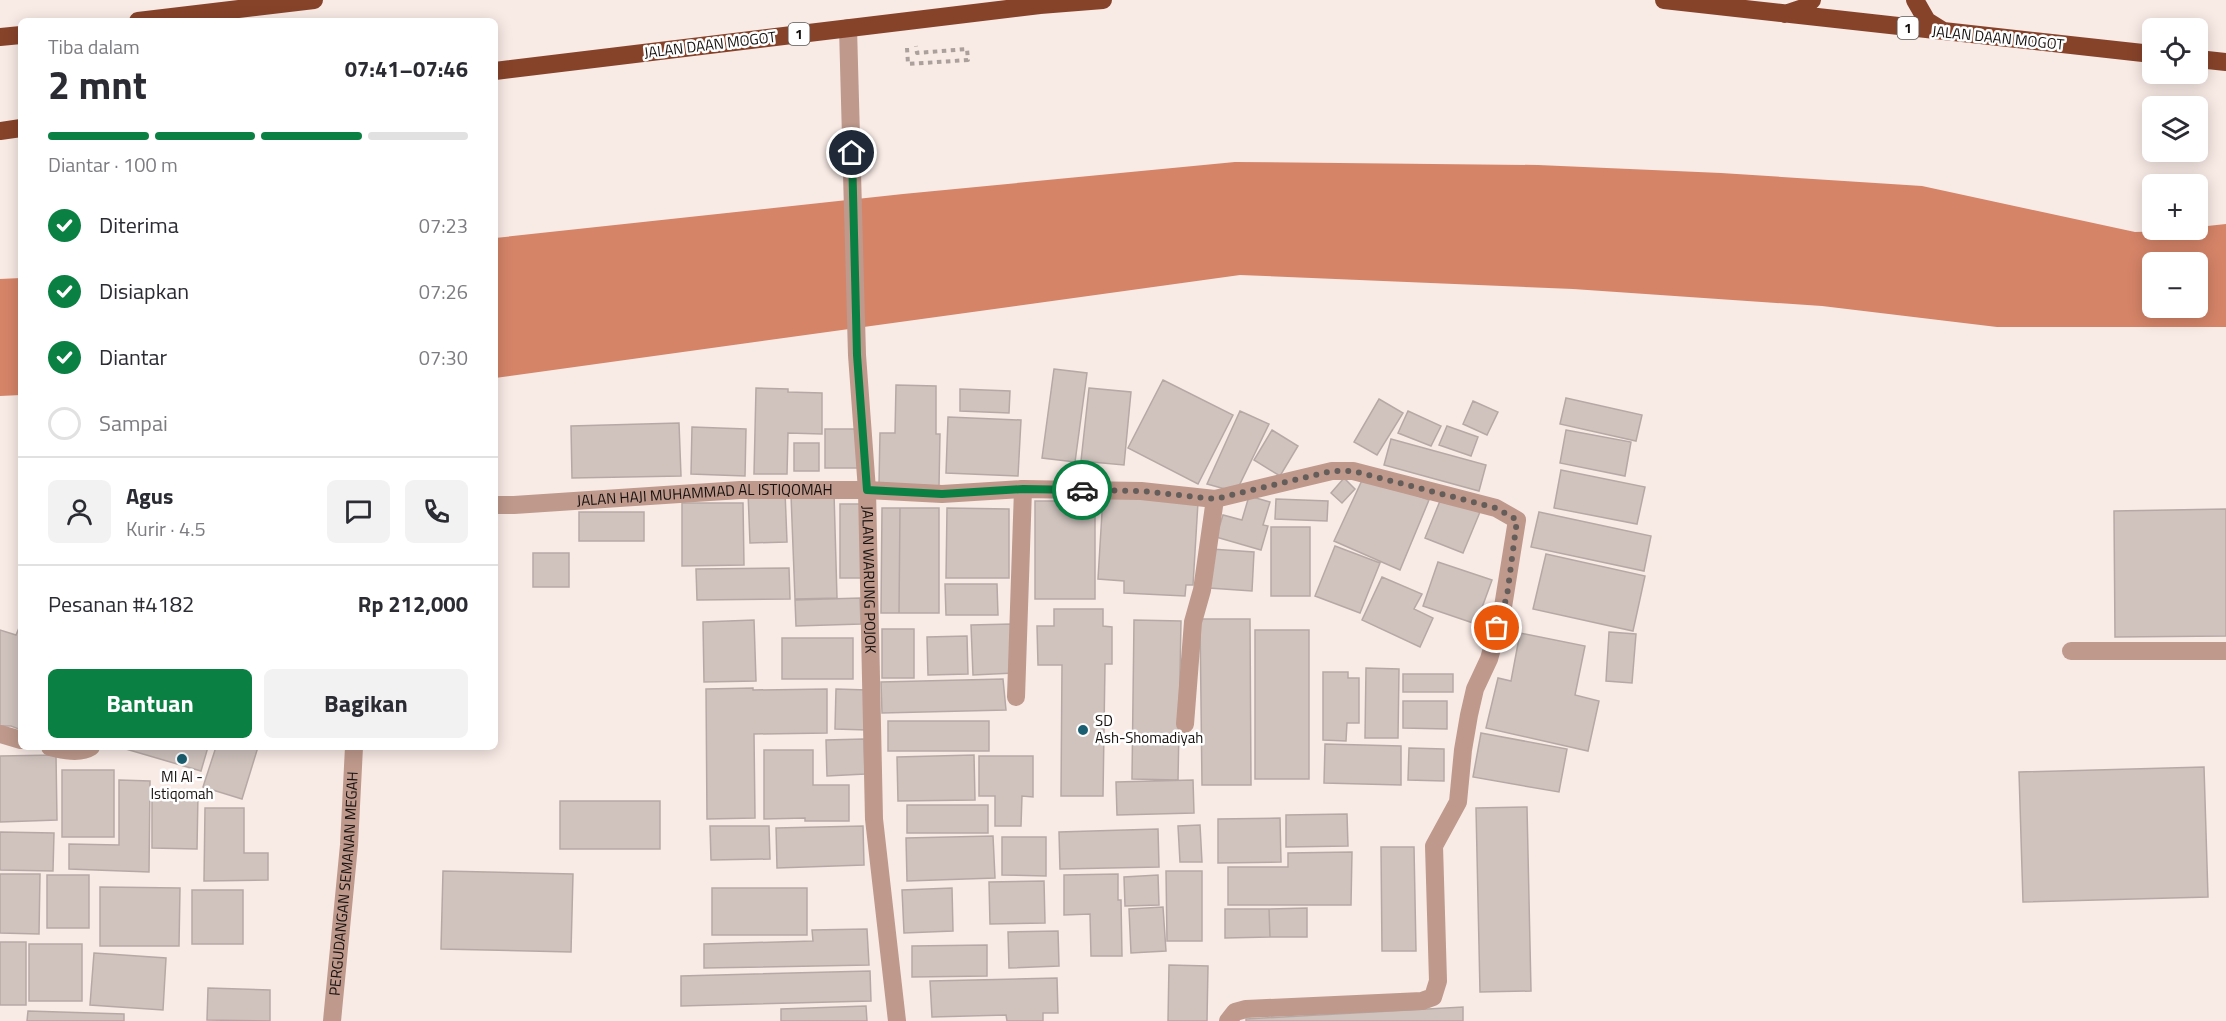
<!DOCTYPE html>
<html lang="id">
<meta charset="utf-8">
<style>
:root{--surface:#fff;--page:#f2f2f3;--text:#2b2b33;--muted:#7c7c81;--line:#e1e1e2;--accent:#0b8043}
body{margin:0;font-family:"Titillium Web",sans-serif;background:var(--page);color:var(--text);height:100vh;display:flex;flex-direction:column;font-size:22px;white-space:nowrap}
*{box-sizing:border-box;margin:0}
p{font-size:20px;color:var(--muted)}
.icon{flex:none;width:33px;height:33px;fill:none;stroke:currentColor;stroke-width:2;stroke-linecap:round;stroke-linejoin:round}
.map{position:relative;flex:1;overflow:hidden}
.details{position:absolute;left:18px;top:18px;width:480px;height:732px;display:flex;flex-direction:column;background:var(--surface);border-radius:9px;box-shadow:0 3px 15px #0003}
.details>*{flex:none}
.tools{position:absolute;left:2142px;top:18px;display:grid;gap:12px}
.tools a{display:grid;place-items:center;width:66px;height:66px;border-radius:9px;background:var(--surface);box-shadow:0 3px 15px #0003;font-size:30px}
.pin{position:absolute;display:grid;place-items:center;width:51px;height:51px;color:#fff;margin:-26px;border:3px solid #fff;border-radius:50%;box-shadow:0 2px 6px #0007}
.courier{position:absolute;display:grid;place-items:center;width:60px;height:60px;margin:-30px;border:4px solid #0b8043;border-radius:50%;background:#fff;color:#222;box-shadow:0 2px 8px #0007}
.overview em{font-style:normal;font-weight:700}
.overview div{display:flex;flex-direction:column-reverse}
.overview{display:flex;align-items:center;justify-content:space-between;height:102px;padding:0 30px}
h1{font-size:39px;font-weight:700;line-height:45px}
.bar{display:grid;grid-template-columns:repeat(4,1fr);gap:9px 6px;align-content:center;height:72px;padding:0 30px}
.bar i{height:8px;border-radius:4px;background:var(--line)}
.bar .current{background:var(--accent)}
.bar p{grid-column:span 4}
.line{display:flex;align-items:center;gap:15px;padding:0 30px;border-top:2px solid var(--line)}
.line div{flex:1}
.round{display:grid;place-items:center;flex:none;width:63px;height:63px;border-radius:9px;background:var(--page)}
ol{padding:0 30px;list-style:none}
li{display:flex;align-items:center;gap:18px;height:66px}
li p{margin-inline-start:auto}
li .icon{padding:6px;border-radius:50%;background:var(--accent);color:#fff;stroke-width:4}
li:last-child{color:var(--muted)}
li i{width:33px;height:33px;border:3px solid var(--line);border-radius:50%}
.button{display:flex;gap:12px;margin-top:auto;padding:12px 30px}
.button a{flex:1;height:69px;border-radius:9px;background:var(--accent);color:#fff;font-size:24px;font-weight:700;line-height:69px;text-align:center}
.button a+a{background:var(--page);color:var(--text)}
.map>svg:first-child{display:block}
.water{fill:#d58468;fill-rule:evenodd}
.building{fill:#d0c3be;stroke:#b6a9a5;stroke-width:1.5}
.lines{fill:none;stroke-linecap:round;stroke-linejoin:round}
.path{stroke:#aba09c;stroke-width:4;stroke-dasharray:4.5 4.5;stroke-linecap:butt}
.service{stroke:#be998c;stroke-width:18}
.minor{stroke:#be998c;stroke-width:18}
.trunk{stroke:#87432a;stroke-width:18}
.done{stroke:#655d5a;stroke-width:6;stroke-dasharray:0 10.8}
.route{stroke:#0b8043;stroke-width:8}
.poi-dot{fill:#1a5f71;stroke:#fff;stroke-width:2}
.labels{text-anchor:middle;stroke-width:5;stroke-linejoin:round;paint-order:stroke}
.shield{fill:#fff;stroke:#5c5857;stroke-width:1.5}
.shield-label{font-size:14px;font-weight:bold;fill:#16110f}
.street-label{font-size:15px;fill:#16110f;stroke:#fff}
.poi-label{font-size:15px;fill:#16110f;stroke:#fff;text-anchor:start}
</style>
<div class="map">
<svg width="2226" height="1021" viewBox="0 0 2226 1021">
<rect width="100%" height="100%" fill="#f8eae5"/>
<path class="water" d="M1235,162L1538,165L1721,173L1922,186L2135,232L2198,230V227L2226,224V327H1997L1822,306L1573,289L1240,275L495,378V238L903,194ZM2152,262H2198V308H2152Z
M21,278V395L0,396V279Z"/>
<path class="building" d="M1054,369L1087,373L1075,462L1042,458Z
M1163,380L1233,415L1198,484L1128,448Z
M896,385L936,386V434H940L939,486L879,484L880,433H895Z
M756,388L788,389V392L822,393V434L788,433L787,474H754Z
M1089,388L1131,392L1124,465L1081,461Z
M960,389L1010,391L1009,413L960,411Z
M1566,398L1642,415L1636,441L1560,424Z
M1379,399L1403,413L1377,455L1354,442Z
M1473,401L1498,412L1487,435L1463,424Z
M1240,411L1269,424L1236,492L1207,484Z
M1408,411L1441,426L1431,446L1398,433Z
M948,417L1021,420L1018,476L946,473Z
M679,423L681,476L572,478L571,426Z
M1447,426L1478,437L1471,456L1439,445Z
M692,427L746,429L745,476L691,474Z
M825,429H860V468H825Z
M1272,430L1298,446L1280,476L1254,460Z
M1566,430L1631,442L1625,476L1560,463Z
M1391,439L1486,465L1479,491L1384,465Z
M794,443H819V471H794Z
M1561,470L1645,487L1637,524L1554,508Z
M1364,476L1429,500L1400,570L1334,541Z
M1344,478L1355,489L1342,503L1331,493Z
M785,491L787,542L750,543L748,492Z
M834,493L837,598L795,599L791,495Z
M1103,496L1198,502L1193,585H1186L1185,596L1124,593V581L1098,579Z
M1249,496L1270,502L1263,525L1268,526L1261,550L1216,537L1223,515L1242,520Z
M1442,496L1480,512L1463,553L1425,538Z
M1276,499L1328,501L1327,521L1275,519Z
M1035,501H1095V599H1035Z
M682,503H743L744,565L682,566Z
M840,504H864V578H840Z
M882,508H900L899,613H881Z
M900,508H939V613H899Z
M947,508L1009,509V578H946Z
M2226,509V636L2115,637L2114,511Z
M579,512H644V541H579Z
M1539,512L1651,536L1644,571L1531,547Z
M1271,527H1310V596H1271Z
M1335,546L1380,563L1360,613L1315,596Z
M1211,549L1254,552L1252,591L1209,588Z
M533,553H569V587H533Z
M1546,554L1645,576L1633,631L1533,609Z
M1438,562L1492,580L1476,624L1423,606Z
M789,568L790,599L697,600L696,569Z
M1382,577L1422,594L1414,609L1433,618L1420,647L1362,620Z
M945,584H997L998,615H946Z
M860,598L861,624L796,626L795,600Z
M1054,609H1103V626L1112,627V664H1105L1103,796H1061L1062,665H1038L1037,626H1054Z
M1200,619H1250L1251,785H1202Z
M754,620L756,681L704,682L703,622Z
M1134,620L1181,621L1178,780L1132,779Z
M21,623V730L11,726H0V630L16,635Z
M1012,624L1014,673L973,675L971,625Z
M882,629H914V678H882Z
M1255,630H1309V779H1255Z
M1609,632L1636,634L1632,683L1606,681Z
M1520,633L1585,646L1575,695L1599,701L1588,751L1486,728L1498,678L1511,681Z
M967,636L968,674L928,675L927,637Z
M782,638H853V679H782Z
M1366,668L1399,669L1398,738H1365Z
M1323,672H1348V678H1359V723H1347L1346,741L1323,740Z
M1403,674H1453V692H1403Z
M1003,679L1006,710L882,713L881,682Z
M753,688V690L827,689V733L754,734L755,818L707,819L706,689Z
M836,689L867,690V730L835,729Z
M1403,701H1447V729L1403,728Z
M888,721H989V751H888Z
M1481,733L1567,749L1559,792L1473,777Z
M864,739L865,774L827,776L826,740Z
M1325,744L1401,746V785L1324,783Z
M119,747H208L201,771Z
M216,747H258L242,799L203,787Z
M1409,748L1444,749V781L1408,780Z
M764,750H813V785H849V821H805V818L764,819Z
M56,755L57,820L0,822V756Z
M974,755L975,800L898,801L897,757Z
M979,756H1033V797L1022,796L1021,826H995V796H979Z
M2204,767L2208,897L2023,902L2019,772Z
M62,770H114V837H62Z
M119,780L150,781L149,872L69,869V844L119,845Z
M1193,780L1194,813L1117,815L1116,782Z
M152,793L198,794L197,849L152,848Z
M560,801H660V849H560Z
M907,805H988V833H907Z
M1527,807L1531,991L1480,992L1476,808Z
M205,808H244V853H268V880L204,881Z
M1347,814L1348,846L1286,847V815Z
M1280,818L1281,862L1218,863V819Z
M1200,825L1202,862H1180L1178,826Z
M710,826H769L770,859L711,860Z
M863,826L864,865L777,868L776,828Z
M1158,829L1159,867L1060,869L1059,832Z
M0,832L54,833L53,871L0,870Z
M993,836L995,878L907,881L906,838Z
M1002,837H1046V876L1002,875Z
M1381,847H1414L1416,951H1382Z
M1352,852L1351,905H1228V867H1288V853Z
M443,871L573,874L571,952L441,949Z
M1166,871H1202V941H1167Z
M0,874H40L39,934L0,933Z
M1118,874V900H1121L1122,956H1091L1090,914L1064,915V875Z
M47,875H89V928H47Z
M1158,875L1159,905L1125,906L1124,877Z
M1044,881L1045,923L990,924L989,882Z
M100,887L180,888L179,946H100Z
M712,888H807V935H712Z
M952,888L953,931L904,933L902,890Z
M192,890H243V944H192Z
M1163,907L1166,951L1131,953L1129,909Z
M1307,908V937H1270L1269,909Z
M1225,909H1269L1270,937L1225,938Z
M867,929L869,965L704,968V944L813,941L812,930Z
M1058,931L1059,966L1009,968L1008,932Z
M0,942H26V1005H0Z
M29,944H82V1001H29Z
M987,945V976L912,977V946Z
M94,953L166,958L163,1010L90,1005Z
M1169,965L1208,966L1207,1021H1168Z
M870,971L871,1001L681,1006V976Z
M1057,978L1058,1013H1043V1021H1007L1006,1015L932,1017L930,981Z
M208,988L270,990V1021L207,1020Z
M866,1006L867,1021H781V1009Z
M1463,1007V1021H1246V1019Z
M28,1011L124,1014V1021H27Z"/>
<g class="lines">
<path class="path" d="M907,48L908,64L968,60L967,49L917,53L916,46"/>
<path class="service" d="M2071,651H2226"/>
<g class="minor">
<path id="s1" d="M848,28L857,355L867,490L874,819L897,1021"/>
<path d="M1215,499L1332,471H1353L1496,508L1517,520L1502,613L1489,659L1475,689L1469,715L1463,750L1458,802L1434,846L1438,981L1433,997L1422,1001L1246,1009L1235,1012L1228,1021"/>
<path id="s2" d="M495,505H514L740,490H867L942,494L1023,489L1141,491L1215,499L1202,590L1193,622L1185,724"/>
<path d="M1016,697L1023,489"/>
<path d="M0,734L21,740"/>
<path d="M50,747C62,750 80,754 91,747"/>
<path id="s3" d="M332,1021L349,845L354,747"/>
</g>
<path class="trunk" d="M1664,0L2152,54
M1915,0L1927,21L1943,31
M1785,14L1803,8L1812,0
M138,21L314,0
M0,37L21,35
M2198,59L2226,62
M495,71L1040,5L1103,0
M0,131L21,128"/>
</g>
<g class="lines">
<path class="done" d="M1082,490L1141,491L1215,499L1332,471H1353L1496,508L1517,520L1507,596L1497,628"/>
<path class="route" d="M852,153L857,355L867,490L942,494L1023,489L1082,490"/>
</g>
<g class="poi-dot">
<circle cx="1083" cy="730" r="6"/>
<circle cx="182" cy="759" r="6"/>
</g>
<g class="labels">
<g class="shield">
<rect x="1897.5" y="17" width="21" height="22" rx="4.5"/>
<rect x="788.5" y="23" width="21" height="22" rx="4.5"/>
</g>
<g class="shield-label">
<text x="1908" y="33">1</text>
<text x="799" y="39">1</text>
</g>
<g class="street-label">
<text transform="translate(1998 38) rotate(6)" y="5">JALAN DAAN MOGOT</text>
<text transform="translate(710 45) rotate(-7)" y="5">JALAN DAAN MOGOT</text>
<text dy="5" stroke="none"><textPath href="#s2" startOffset="210">JALAN HAJI MUHAMMAD AL ISTIQOMAH</textPath></text>
<text dy="5" stroke="none"><textPath href="#s1" startOffset="552">JALAN WARUNG POJOK</textPath></text>
<text dy="5" stroke="none"><textPath href="#s3" startOffset="138">PERGUDANGAN SEMANAN MEGAH</textPath></text>
</g>
<g class="poi-label">
<text x="1095" y="726">SD<tspan x="1095" dy="17">Ash-Shomadiyah</tspan></text>
<text x="182" y="782" text-anchor="middle">MI Al -<tspan x="182" dy="17">Istiqomah</tspan></text>
</g>
</g>
</svg>
<div class="tools">
<a><svg class="icon" aria-label="locate" viewBox="0 0 24 24"><circle cx="12" cy="12" r="6"/><path d="M12 2v4M12 18v4M2 12h4M18 12h4"/></svg></a>
<a><svg class="icon" aria-label="layers" viewBox="0 0 24 24"><path d="M12 4l9 5-9 5-9-5zM3 14l9 5 9-5"/></svg></a>
<a>+</a>
<a>−</a>
</div>
<div class="pin" style="left:1497px;top:628px;background:#ea580c"><svg class="icon" aria-label="bag" viewBox="0 0 24 24"><path d="M5 8h14l-1 12H6zM9 8a3 3 0 0 1 6 0"/></svg></div>
<div class="pin" style="left:852px;top:153px;background:#1f2937"><svg class="icon" aria-label="home" viewBox="0 0 24 24"><path d="M3 11l9-7 9 7M6 9v11h12V9"/></svg></div>
<div class="courier" style="left:1082px;top:490px"><svg class="icon" aria-label="car" viewBox="0 0 24 24"><path d="M5 17H2v-5l4-1 3-4h7l3 4 3 1v5h-3M9 17h6M6 11h13"/><circle cx="7" cy="17" r="2"/><circle cx="17" cy="17" r="2"/></svg></div>
<section class="details">
<div class="overview"><div><h1>2 mnt</h1><p>Tiba dalam</p></div><em>07:41–07:46</em></div>
<div class="bar"><i class="current"></i><i class="current"></i><i class="current"></i><i></i><p>Diantar · 100 m</p></div>
<ol>
<li><svg class="icon" aria-label="check" viewBox="0 0 24 24"><path d="M5 12l5 5 9-10"/></svg>Diterima<p>07:23</p></li>
<li><svg class="icon" aria-label="check" viewBox="0 0 24 24"><path d="M5 12l5 5 9-10"/></svg>Disiapkan<p>07:26</p></li>
<li><svg class="icon" aria-label="check" viewBox="0 0 24 24"><path d="M5 12l5 5 9-10"/></svg>Diantar<p>07:30</p></li>
<li><i></i>Sampai</li>
</ol>
<div class="line" style="height:108px"><a class="round"><svg class="icon" aria-label="person" viewBox="0 0 24 24"><circle cx="12" cy="8" r="4"/><path d="M4 21q1-7 8-7t8 7"/></svg></a><div><b>Agus</b><p>Kurir · 4.5</p></div><a class="round"><svg class="icon" aria-label="chat" viewBox="0 0 24 24"><path d="M4 5h16v11H9l-5 4z"/></svg></a><a class="round"><svg class="icon" aria-label="phone" viewBox="0 0 24 24"><path d="M5 4h4l2 5-3 2q2 4 5 5l2-3 5 2v4C11 20 4 13 5 4z"/></svg></a></div>
<div class="line" style="height:78px"><div>Pesanan #4182</div><b>Rp 212,000</b></div>
<div class="button"><a>Bantuan</a><a>Bagikan</a></div>
</section>
</div>
